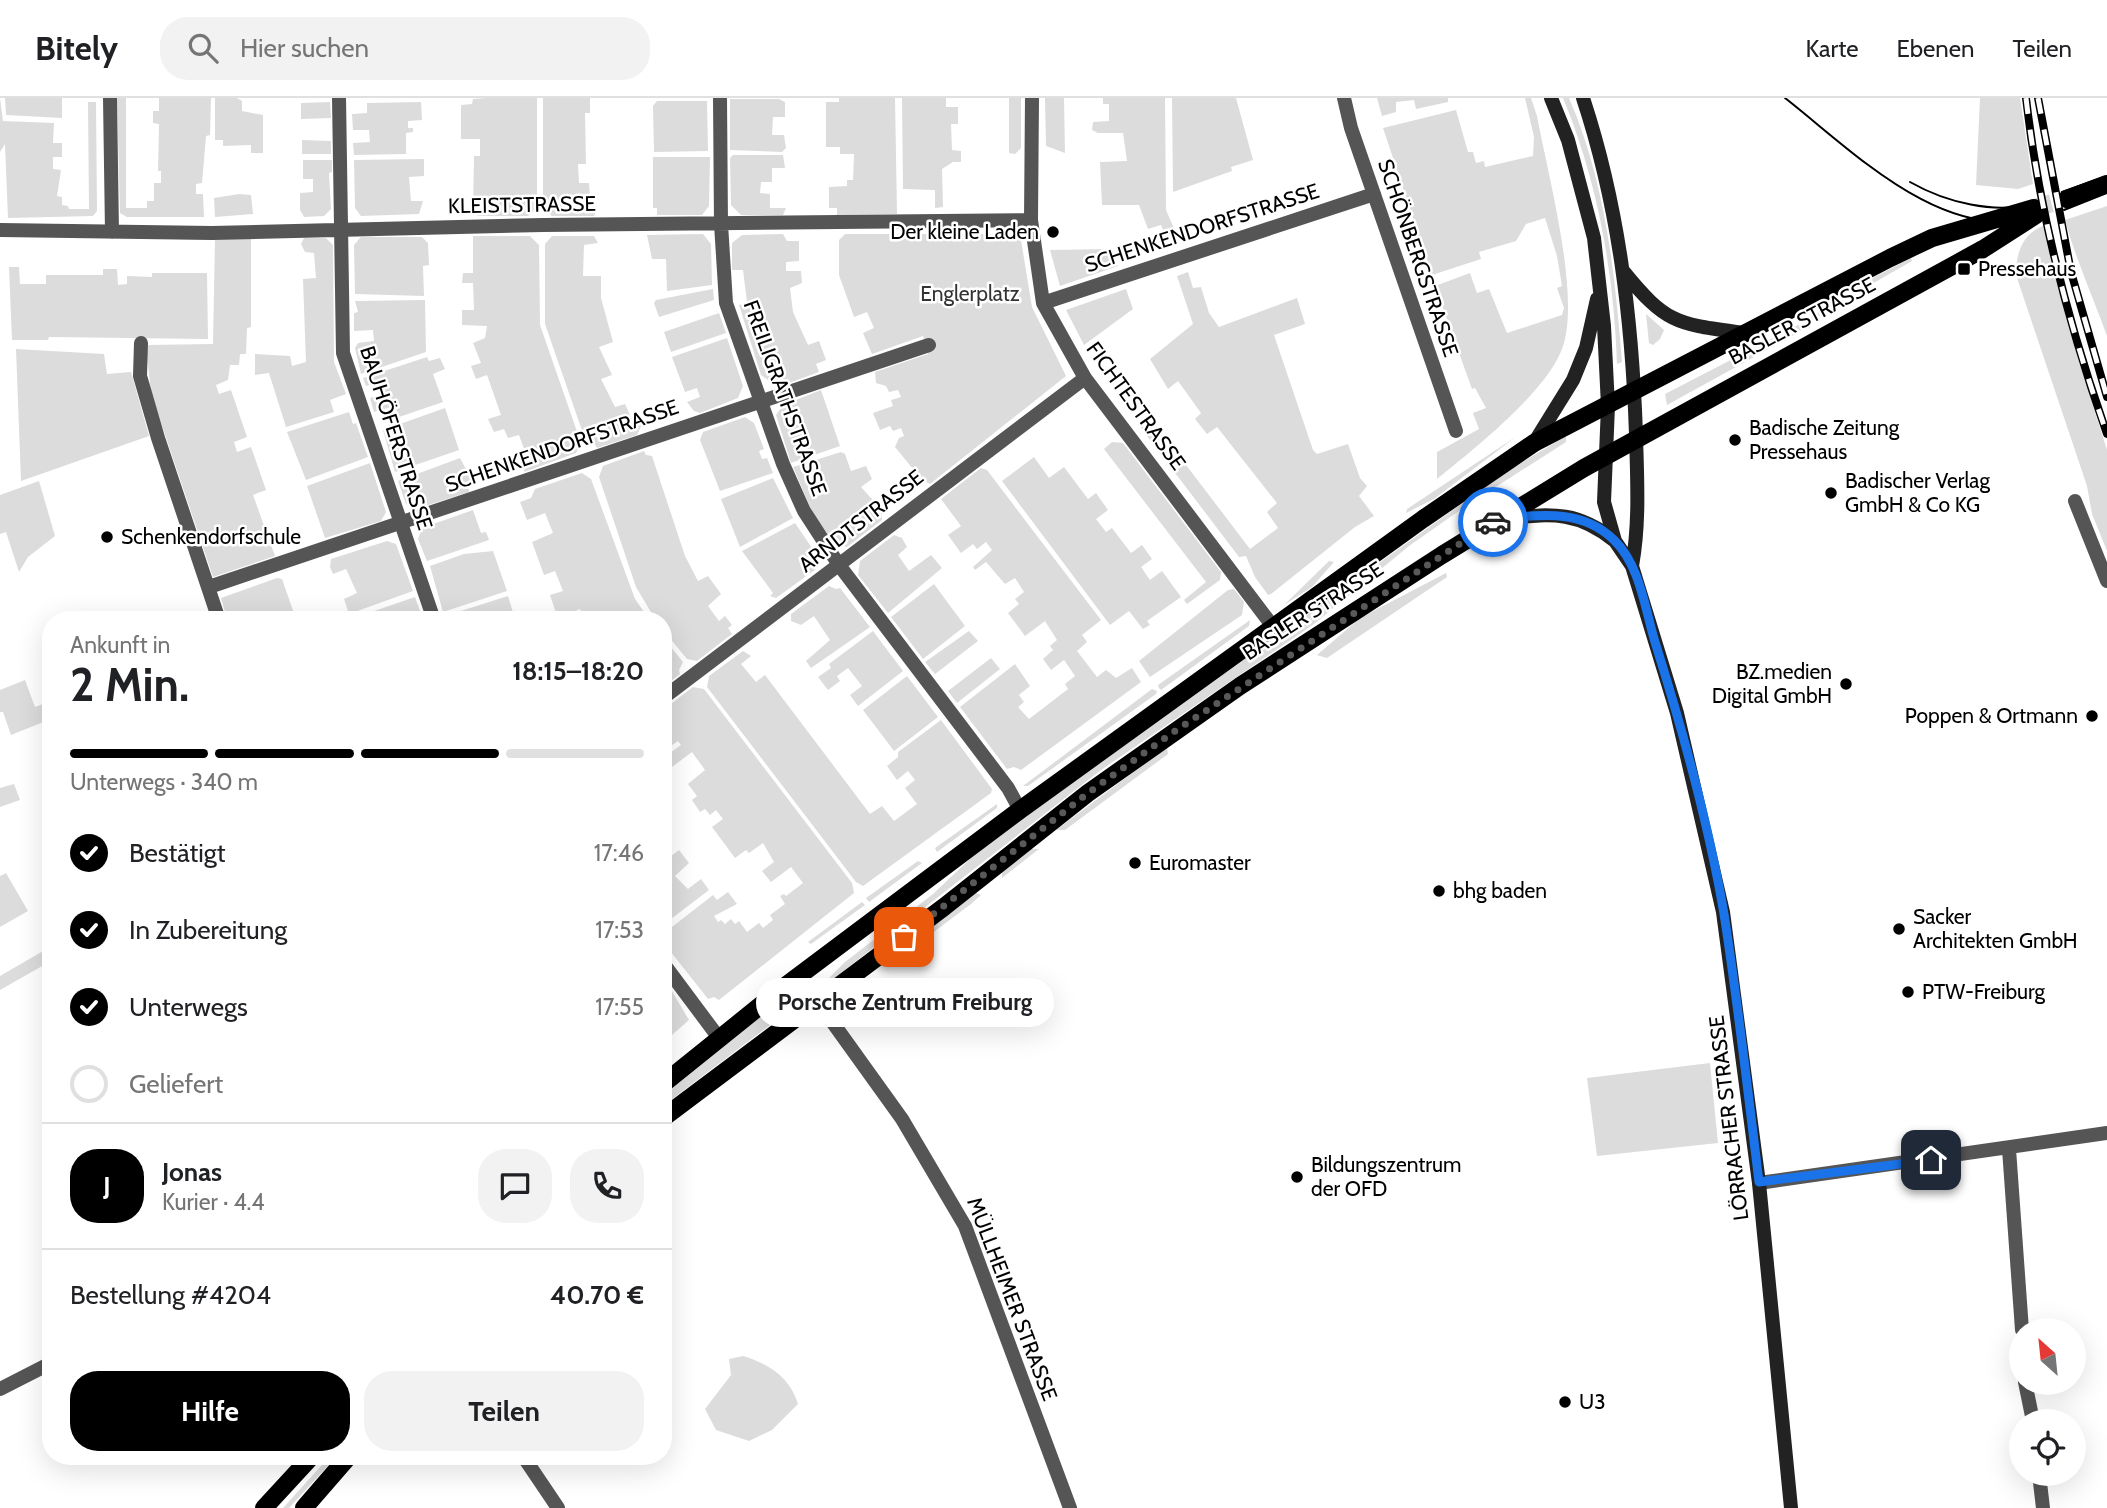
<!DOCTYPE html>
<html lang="de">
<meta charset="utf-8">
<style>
:root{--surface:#fff;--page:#f2f2f2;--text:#202124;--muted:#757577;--line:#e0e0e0;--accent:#000}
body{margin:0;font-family:Cabin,sans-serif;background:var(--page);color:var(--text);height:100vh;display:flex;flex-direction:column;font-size:26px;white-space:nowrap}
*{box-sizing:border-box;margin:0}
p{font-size:23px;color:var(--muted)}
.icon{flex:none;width:38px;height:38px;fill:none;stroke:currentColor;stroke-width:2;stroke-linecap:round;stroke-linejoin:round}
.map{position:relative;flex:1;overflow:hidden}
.drawer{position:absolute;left:42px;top:513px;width:630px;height:854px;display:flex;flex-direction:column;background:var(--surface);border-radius:28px;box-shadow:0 7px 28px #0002}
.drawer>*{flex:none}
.needle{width:46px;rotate:333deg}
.buttons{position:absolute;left:2009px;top:1220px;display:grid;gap:14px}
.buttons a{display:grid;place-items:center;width:77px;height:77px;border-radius:50%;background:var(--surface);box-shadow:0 7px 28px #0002;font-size:35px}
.pin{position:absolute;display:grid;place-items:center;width:60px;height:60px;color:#fff;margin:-30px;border-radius:14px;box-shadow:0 4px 10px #0006}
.courier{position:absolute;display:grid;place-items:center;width:70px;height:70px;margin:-35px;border:5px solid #1a73e8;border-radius:50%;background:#fff;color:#222;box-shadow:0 2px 9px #0007}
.bubble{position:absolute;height:49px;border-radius:24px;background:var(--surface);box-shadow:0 7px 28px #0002;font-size:23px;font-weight:800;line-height:49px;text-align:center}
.summary em{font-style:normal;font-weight:800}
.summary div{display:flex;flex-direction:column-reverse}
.summary{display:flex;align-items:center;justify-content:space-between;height:119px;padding:0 28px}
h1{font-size:46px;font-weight:800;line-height:52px}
.bar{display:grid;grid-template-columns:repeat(4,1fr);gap:10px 7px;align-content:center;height:84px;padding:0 28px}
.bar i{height:9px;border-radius:5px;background:var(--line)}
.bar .active{background:var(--accent)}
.bar p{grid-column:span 4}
.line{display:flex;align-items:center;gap:18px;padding:0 28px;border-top:2px solid var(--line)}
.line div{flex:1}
.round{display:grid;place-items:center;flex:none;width:74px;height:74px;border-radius:28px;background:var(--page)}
ol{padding:0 28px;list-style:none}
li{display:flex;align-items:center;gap:21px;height:77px}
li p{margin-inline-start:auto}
li .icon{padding:7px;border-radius:50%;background:var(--accent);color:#fff;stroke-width:4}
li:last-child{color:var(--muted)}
li i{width:38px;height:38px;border:4px solid var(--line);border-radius:50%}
.cta{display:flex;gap:14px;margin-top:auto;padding:14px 28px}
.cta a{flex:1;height:80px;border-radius:28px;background:var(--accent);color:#fff;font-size:28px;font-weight:800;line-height:80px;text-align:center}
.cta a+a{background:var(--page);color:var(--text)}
header{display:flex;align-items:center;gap:42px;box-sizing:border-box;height:98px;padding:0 35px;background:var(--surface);border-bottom:2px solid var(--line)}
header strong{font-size:33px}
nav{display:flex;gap:38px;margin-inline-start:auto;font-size:24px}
.search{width:490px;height:63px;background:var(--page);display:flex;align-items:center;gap:18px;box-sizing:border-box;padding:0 24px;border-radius:28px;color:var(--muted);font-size:26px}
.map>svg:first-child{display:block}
.green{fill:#dcdcdc}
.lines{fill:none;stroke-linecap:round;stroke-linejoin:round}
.primary-tunnel{stroke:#d9d9d9;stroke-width:18;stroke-dasharray:18 9;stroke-linecap:butt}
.street{stroke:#555;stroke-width:14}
.secondary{stroke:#222;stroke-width:14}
.primary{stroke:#000;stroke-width:18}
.tram{stroke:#000;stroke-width:2}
.rail-casing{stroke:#000;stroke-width:8}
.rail{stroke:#fff;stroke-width:5;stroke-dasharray:16;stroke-linecap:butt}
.done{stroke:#595959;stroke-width:7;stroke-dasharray:0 12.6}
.route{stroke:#1a73e8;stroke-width:9}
.poi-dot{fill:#000;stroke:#fff;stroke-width:2.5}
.labels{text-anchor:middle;stroke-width:5;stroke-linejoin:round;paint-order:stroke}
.street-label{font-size:21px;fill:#000;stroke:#fff}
.poi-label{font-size:21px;fill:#000;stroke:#fff;text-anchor:start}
.park-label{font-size:21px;fill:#333;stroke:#fff}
</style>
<header>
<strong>Bitely</strong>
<div class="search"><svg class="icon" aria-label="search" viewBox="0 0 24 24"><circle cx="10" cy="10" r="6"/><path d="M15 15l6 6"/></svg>Hier suchen</div>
<nav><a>Karte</a><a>Ebenen</a><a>Teilen</a></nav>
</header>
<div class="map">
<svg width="2107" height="1410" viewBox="0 0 2107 1410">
<rect width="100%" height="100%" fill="#fff"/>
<path class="green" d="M0,0L3,23L54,25L53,45H62V59H53V71L61,72L57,98L62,99V107L68,108L69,111H89L88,4H96L97,113L93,118L8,120L5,46L0,54Z
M5,0H62V20L6,17Z
M117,0H126V110H147V103H154V85H161V73H158L159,26L153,25V13H159V0H211L210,37L206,38L202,85L196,86V96H203L204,119H127L120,115Z
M215,0H237L242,3V13L263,17V55H251V47L223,48V42H215Z
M487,0H537V110L528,118H477L473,113L474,58H480V41H461V7L472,6L473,1Z
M543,0H590V15H585L586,66H578L579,85H589L591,110H598L594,118H552L543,111Z
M839,0H895L897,116L837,117V110H829V89L847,88V82H853L854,56H840V49H826V4H839Z
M902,0H946V9H958V26H951L952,52L961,53V64H953L942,71L943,109L935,110V92L903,91Z
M1009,0H1021V50L1015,56L1009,55Z
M1045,0H1064L1065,55L1046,48Z
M1103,0H1165L1166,112L1179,142L1169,146L1161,127L1148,131L1139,107H1102L1100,64L1127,63L1123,35H1098L1092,32L1093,24L1109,23V6H1103Z
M1172,0H1236L1253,62L1231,69L1232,73L1173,94Z
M1377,0H1448V4L1416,11L1414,2L1396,4V14L1382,18Z
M1525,0H1531L1537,18C1548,77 1579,191 1564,245C1552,290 1473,352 1437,381V354L1479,331L1473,315L1486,310L1475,290L1472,291L1435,188L1470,175L1477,195L1489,191L1507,235L1562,217L1564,210L1557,190L1562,188L1557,158L1545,120L1526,126L1516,143L1479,154L1481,161L1432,177L1383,30L1456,12L1468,54H1473L1476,65L1484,63L1485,69L1533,58L1534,39Z
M1563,0H1569C1605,82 1615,175 1622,264L1617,266C1614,176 1598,84 1563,0Z
M1980,0H2020L2033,86L2018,91L1976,87Z
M730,1H779L785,4V19H773L772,37H784L786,50L782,54L730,52Z
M657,3H707L708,53L654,54L653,8Z
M330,4L331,20L301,21V5Z
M421,4L422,22L408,23V30H413V34L406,35V56L354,57L353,45L370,44L369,32H353L352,16L367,15V5Z
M302,42L331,43V56H302Z
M733,57H783L785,70H772V84H761L760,95L770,96V110H786L783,117H741L731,107L730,60Z
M653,59H710L709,108L702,117H657V110H653Z
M424,61V78L409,79L411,103H423L419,116L361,118L355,110L354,62Z
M303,62H332V74L329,75L331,111L324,118L304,119L300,112V95L313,94V81H303Z
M239,96L251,97L253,116L215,119L214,100Z
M2107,108V238C2093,199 2076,162 2065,122Z
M2043,128L2072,241L2107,352V453L2092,416L2087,388L2016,177C2016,156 2022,136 2043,128Z
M703,136L711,146L712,187L667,193L666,161H652L647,137Z
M783,136L787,143H799V163L786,164V173H801L802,185L790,190L793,214L808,247L819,243L826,262L816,266L819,274L778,289L761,277L739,207L747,204L743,172H732V145L742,137Z
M845,136H1020L1032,209L1066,278L930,386L922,382L895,349L899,340L904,338L901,330L893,333L890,328L880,332L873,315L893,308L891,302L901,299L898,292L889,294L886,288L876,285L875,274L928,256L923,238L872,256L863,235L874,230L867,214L854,219L839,177V142Z
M473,138H530L539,147L540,227L581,345L576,355L524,374L527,359L519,337L508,340L504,331L494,334L488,321L501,317L487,277L476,281L471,268L481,265L473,245L485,240L487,228L462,227V212H474L473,185H462L463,175H473Z
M552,138H594L598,145L584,147L583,178H601V200L613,244L599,249L612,277L601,281L615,309L625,306L633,324L639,322L641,328L637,337L597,350L594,345L586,344L545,226V146Z
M361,139H422L428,145L429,167L423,168L424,198L355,196L354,147Z
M304,140H326L333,147L334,264L346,296L330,302L334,314L286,329L269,275L255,277V256L290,258L292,268L306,264L303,181L316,180L314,155L305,154L301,146Z
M215,141H251V229L247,230L246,256H240L239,267H230L228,282L216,287L219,296L231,292L247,339L234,344L237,354L251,349L266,392L253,397L275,458L213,479L151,295L146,247L213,246Z
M1111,151L1118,168L1060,188L1050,152Z
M1911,160L1912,163L1828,211L1796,236L1667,307L1665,296L1804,224L1861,186Z
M9,169H19L20,186H46V177H103V171H117L118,187L127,186V178L152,179V175H207L208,241L49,239L48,242H12Z
M1188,174L1193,190L1201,189L1209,215L1219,229L1297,200L1305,226L1274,237L1313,352L1317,356L1348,346L1360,380L1367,388L1359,398L1374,418L1355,429L1271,496L1268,497L1255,479L1246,458L1239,459L1141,330L1148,317L1250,451L1278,430L1267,414L1277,405L1217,329L1207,336L1195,321L1201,315L1178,283L1168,291L1150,261L1193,226L1177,178Z
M713,191L714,202L659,219L654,205L656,202Z
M1126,191L1133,211L1084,247L1066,212Z
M425,202L426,254L361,276L355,250L358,245L374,243L373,232L354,233V215L358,214L355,203Z
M719,215L726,235L671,254L664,234Z
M1646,216L1664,232L1660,241L1653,247L1649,245Z
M727,240L743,288L738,300L700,315L694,313L687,304L700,299L697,290L685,294L672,259Z
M16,251L104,256L107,276L131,274L149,338L21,383Z
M427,259L429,263L440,260L445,271L433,276L443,304L399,319L395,308L374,314L370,300L381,296L378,285L366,288L363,280Z
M821,292L840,348L791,365L776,317L783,307Z
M445,310L459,352L395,374L383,332Z
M349,314L353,326L356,325L368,359L306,382L287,334Z
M745,319L754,325L764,351L759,353L762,361L767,360L773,375L720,393L700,342L703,334Z
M1517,338L1434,401L1406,415L1407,411Z
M1566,338V344L1466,408L1409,448L1314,526L1101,672L833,881L829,880L845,864L933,796L972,759L1043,706L1503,376Z
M1112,344L1123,345L1221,474L1220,482L1187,506L1184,502L1206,484L1104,351Z
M644,353L646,357L652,358L685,458L698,483L708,478L721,496L708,508L719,523L725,518L732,527L728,530L732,536L697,563L687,561L663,532V522L655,521L636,489L599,379L603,368Z
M841,354L845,356L851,373L866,368L872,381L861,389L882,412V422L847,449L836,447L814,418L793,369Z
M1034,359L1049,380L1064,369L1088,401L1096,395L1108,412L1096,421L1106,434L1112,430L1131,455L1142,447L1152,461L1141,469L1150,482L1162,473L1181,499L1147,523L1150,527L1143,531L1129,513L1110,527L1002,383Z
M460,360L473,384L468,386L469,394L416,411L406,406L398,383Z
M370,365L386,414L381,423L325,440L307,388Z
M981,370L987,372L1101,522L1082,537L1087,544L1077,553L1097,579L1106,572L1116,580L1132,570L1141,584L1021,672L1014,669L1007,671L960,609L1015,566L1030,588L1019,597L1024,604L1018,609L1029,621L1068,591L1065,586L1075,578L1064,562L1051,572L1043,561L1053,552L1050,548L1057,542L1045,523L1025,538L1008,515L1019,506L1015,501L1024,494L1015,480L1005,486L986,464L975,472L973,469L992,452L986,444L977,451L973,446L961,455L948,437L961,428L941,401Z
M582,375L591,381L635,501L649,521H584L580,511L558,521L550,497L563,493L555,473L544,477L532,444L553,435L545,415L527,422L520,404L531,400L535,391Z
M773,380L793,420L740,449L721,401Z
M39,383L55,438L28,459L19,474L6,434L0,436V397Z
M473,412L481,435L486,434L489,442L427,463L418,441L422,430Z
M795,425L818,459L815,463L816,471L776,500L770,498L773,495L742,453Z
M894,437L902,440L907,449L898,457L909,473L931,457L942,470L888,515L858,477L860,463Z
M387,443L396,446L413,493L349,516L344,501L357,495L346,471L333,476L330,469L331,461Z
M493,453L507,493L443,514L430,468L464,456Z
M1329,463L1334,464L1312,489L1284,507Z
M1446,475L1447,479L1327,560L1317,557L1360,520Z
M277,480L282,481L296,521H227L221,500Z
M934,486L965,528L923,561L891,519Z
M829,488L836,491L840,490L870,529L811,570L806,563L830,542L814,518L801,527L791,523V516Z
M1234,491L1244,504L1242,517L1150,579L1139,563L1228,492Z
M508,498L515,521H445V518Z
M415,499L423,521H351Z
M1250,522L1249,528L1161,592L1159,590L1158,587Z
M873,533L903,573L858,608L850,597L862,588L848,570L837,578L840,583L828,592L818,579L831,570L829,566Z
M969,533L978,543L935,576L925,564Z
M663,539L683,564L679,572L680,576L663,589Z
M743,553L751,558L741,566L756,584L765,577L870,716L882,708L894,723L917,706L905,690L915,682L908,673L897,682L887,668L898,659V654L941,622L992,691L991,695L863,788L856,784L707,589L709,578Z
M991,560L1000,571L957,605L948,593Z
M907,578L938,619L894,653L863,612Z
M25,582L35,609L51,603V621L11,637L3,614H0V592Z
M693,589L704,591L852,785L854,795L719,902L714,899L708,901L663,844V836L713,797L717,802L728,794L737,806L714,818L718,824L721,822L725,826L731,821L735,826L739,823L747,834L759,825L763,830L773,822L770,817L785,806L780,798L784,796L786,798L803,785L791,769L771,784L762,773L774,764L763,745L749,755L746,752L735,760L712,729L723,721L716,712L710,717L705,711L700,714L692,702L697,698L688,686L705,672L692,654L668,672L663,660L681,647L678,643L668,650L663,643V612Z
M1152,591L1157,593L1156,596L1028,688H1023Z
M1167,649L1168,656L1065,732H1056Z
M14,686L20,702L0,709V690Z
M997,706V710L937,754L935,750Z
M1031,751H1039L1002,780V774Z
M679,752L689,765L675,778L688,791L701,781L709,792L663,827V764Z
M918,763L922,765L869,804L866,800Z
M6,775L28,813L0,829V778Z
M976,795L981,797L971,806L887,869L888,863Z
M862,804L865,807L811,846L808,844Z
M50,849L51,863L0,892V878Z
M666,883L689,922L663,945V884Z
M775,907L783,917L663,1008V998Z
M1710,965L1718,1045L1597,1058L1587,980Z
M743,1258C770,1266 790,1280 798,1306L772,1332L749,1343L716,1332L705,1311L731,1277L729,1261Z
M330,1358H337L289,1410H283Z"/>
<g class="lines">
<path class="primary-tunnel" d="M2034,110L2067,101"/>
<path class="street" d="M110,0L112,134
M339,0L343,255L434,522
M720,0L721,126L726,205L783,366L804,413L839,467L1008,690L1020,712
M1032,0L1031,122L1043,205L1085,280L1274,530
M1344,0L1351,30L1456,333
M0,132L212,135L543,127L1031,122
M1043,205L1374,96
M141,245L140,278L158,340L219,522
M2075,403L2107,483
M209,489L929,247
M663,600L1085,280
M663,865L719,940
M800,879L902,1021L965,1128L1070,1410
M2009,1051L2022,1232
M1759,1085L2107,1035
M2025,1284L2033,1323
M0,1291L51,1265
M523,1358L558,1410
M2039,1376L2043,1410"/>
<path class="secondary" d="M1551,0L1568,42L1594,140L1604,228L1608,308L1604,404L1615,443L1632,468L1677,615L1723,814L1759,1085L1791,1410
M1583,0C1619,109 1632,221 1636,336C1637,380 1640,424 1632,468
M1624,174C1667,227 1678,226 1744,235
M1534,345L1573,282L1586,250L1597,201
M1505,420C1551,416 1577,412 1615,443"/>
<path class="primary" d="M2067,101L2107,86
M663,986L776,895L1020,712L1423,421L1534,345L1890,160L1932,140L2034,110
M663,1020L944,809L1088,695L1240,588L1442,457L1584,370L1983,151L2036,117
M264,1410L312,1358
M304,1410L349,1358"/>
<path class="tram" d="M1785,0C1853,53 1943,147 2039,119
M1910,84C1945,104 1995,117 2036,105
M2062,94L2107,78
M2064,112L2107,95"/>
<g class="rail-casing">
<path id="rail" d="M2026,0C2039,114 2069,228 2107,336
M2038,0L2071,174L2107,299"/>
</g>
<use href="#rail" class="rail"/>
</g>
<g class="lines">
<path class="done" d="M904,839L1088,695L1175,633L1493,424"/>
<path class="route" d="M1493,424L1499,421C1539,417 1582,410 1614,442C1640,467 1645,511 1655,544C1682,630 1709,728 1724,816C1738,905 1748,995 1759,1084L1931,1062"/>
</g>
<g class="poi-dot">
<circle cx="1053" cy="134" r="7"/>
<rect x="1957" y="164" width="14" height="14" rx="3.5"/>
<circle cx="1735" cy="342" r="7"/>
<circle cx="1831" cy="395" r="7"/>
<circle cx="107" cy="439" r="7"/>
<circle cx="1846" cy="586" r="7"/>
<circle cx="2092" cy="618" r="7"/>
<circle cx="1135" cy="765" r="7"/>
<circle cx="1439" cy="793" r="7"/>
<circle cx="1899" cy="831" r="7"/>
<circle cx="1908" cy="894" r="7"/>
<circle cx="1297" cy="1079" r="7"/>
<circle cx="1565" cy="1304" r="7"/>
</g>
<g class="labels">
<g class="street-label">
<text transform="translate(522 107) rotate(-1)" y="7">KLEISTSTRASSE</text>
<text transform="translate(1202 130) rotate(-18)" y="7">SCHENKENDORFSTRASSE</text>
<text transform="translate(1418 160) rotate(71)" y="7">SCHÖNBERGSTRASSE</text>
<text transform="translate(1802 223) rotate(-28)" y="7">BASLER STRASSE</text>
<text transform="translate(785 300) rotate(70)" y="7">FREILIGRATHSTRASSE</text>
<text transform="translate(1136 308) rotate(54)" y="7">FICHTESTRASSE</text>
<text transform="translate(396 340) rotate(72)" y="7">BAUHÖFERSTRASSE</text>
<text transform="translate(562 348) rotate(-19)" y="7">SCHENKENDORFSTRASSE</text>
<text transform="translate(861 423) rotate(-38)" y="7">ARNDTSTRASSE</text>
<text transform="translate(1313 513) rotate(-33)" y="7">BASLER STRASSE</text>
<text transform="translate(1729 1020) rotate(-97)" y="7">LÖRRACHER STRASSE</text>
<text transform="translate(1012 1201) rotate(69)" y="7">MÜLLHEIMER STRASSE</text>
</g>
<g class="poi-label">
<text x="1039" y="141" text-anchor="end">Der kleine Laden</text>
<text x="1978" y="178">Pressehaus</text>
<text x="1749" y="337">Badische Zeitung<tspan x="1749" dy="24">Pressehaus</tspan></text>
<text x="1845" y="390">Badischer Verlag<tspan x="1845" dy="24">GmbH &amp; Co KG</tspan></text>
<text x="121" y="446">Schenkendorfschule</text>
<text x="1832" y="581" text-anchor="end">BZ.medien<tspan x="1832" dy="24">Digital GmbH</tspan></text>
<text x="2078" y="625" text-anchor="end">Poppen &amp; Ortmann</text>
<text x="1149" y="772">Euromaster</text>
<text x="1453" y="800">bhg baden</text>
<text x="1913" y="826">Sacker<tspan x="1913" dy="24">Architekten GmbH</tspan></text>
<text x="1922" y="901">PTW-Freiburg</text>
<text x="1311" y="1074">Bildungszentrum<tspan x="1311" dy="24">der OFD</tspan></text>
<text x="1579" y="1311">U3</text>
</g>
<g class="park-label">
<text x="970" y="203">Englerplatz</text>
</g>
</g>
</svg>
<div class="buttons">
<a><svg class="needle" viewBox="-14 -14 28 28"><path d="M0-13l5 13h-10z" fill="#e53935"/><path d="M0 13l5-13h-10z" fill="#757577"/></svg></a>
<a><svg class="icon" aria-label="locate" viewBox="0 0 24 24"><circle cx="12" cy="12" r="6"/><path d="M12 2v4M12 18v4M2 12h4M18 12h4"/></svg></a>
</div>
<div class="pin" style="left:904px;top:839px;background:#ea580c"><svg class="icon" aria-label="bag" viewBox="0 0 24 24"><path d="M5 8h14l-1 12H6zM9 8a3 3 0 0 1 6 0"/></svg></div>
<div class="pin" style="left:1931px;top:1062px;background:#1f2937"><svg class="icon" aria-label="home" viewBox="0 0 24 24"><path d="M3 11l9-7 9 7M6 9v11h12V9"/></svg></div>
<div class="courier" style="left:1493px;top:424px"><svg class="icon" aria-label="car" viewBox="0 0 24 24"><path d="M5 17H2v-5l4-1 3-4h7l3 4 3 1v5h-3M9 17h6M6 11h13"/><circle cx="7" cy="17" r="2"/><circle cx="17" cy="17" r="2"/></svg></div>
<div class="bubble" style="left:756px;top:880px;width:298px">Porsche Zentrum Freiburg</div>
<section class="drawer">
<div class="summary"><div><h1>2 Min.</h1><p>Ankunft in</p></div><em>18:15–18:20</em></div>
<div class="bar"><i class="active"></i><i class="active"></i><i class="active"></i><i></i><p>Unterwegs · 340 m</p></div>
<ol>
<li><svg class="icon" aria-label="check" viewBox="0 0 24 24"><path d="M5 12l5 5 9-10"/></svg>Bestätigt<p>17:46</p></li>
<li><svg class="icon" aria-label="check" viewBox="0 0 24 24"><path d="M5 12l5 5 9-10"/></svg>In Zubereitung<p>17:53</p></li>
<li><svg class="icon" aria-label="check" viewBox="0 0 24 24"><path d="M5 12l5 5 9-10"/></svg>Unterwegs<p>17:55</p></li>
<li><i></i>Geliefert</li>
</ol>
<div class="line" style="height:126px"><b class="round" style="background:var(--accent);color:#fff">J</b><div><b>Jonas</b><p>Kurier · 4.4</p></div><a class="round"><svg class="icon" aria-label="chat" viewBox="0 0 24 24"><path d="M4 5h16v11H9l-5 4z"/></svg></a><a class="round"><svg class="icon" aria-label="phone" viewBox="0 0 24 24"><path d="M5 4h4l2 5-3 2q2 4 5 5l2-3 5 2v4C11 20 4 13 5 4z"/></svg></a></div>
<div class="line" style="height:91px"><div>Bestellung #4204</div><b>40.70 €</b></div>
<div class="cta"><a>Hilfe</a><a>Teilen</a></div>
</section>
</div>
